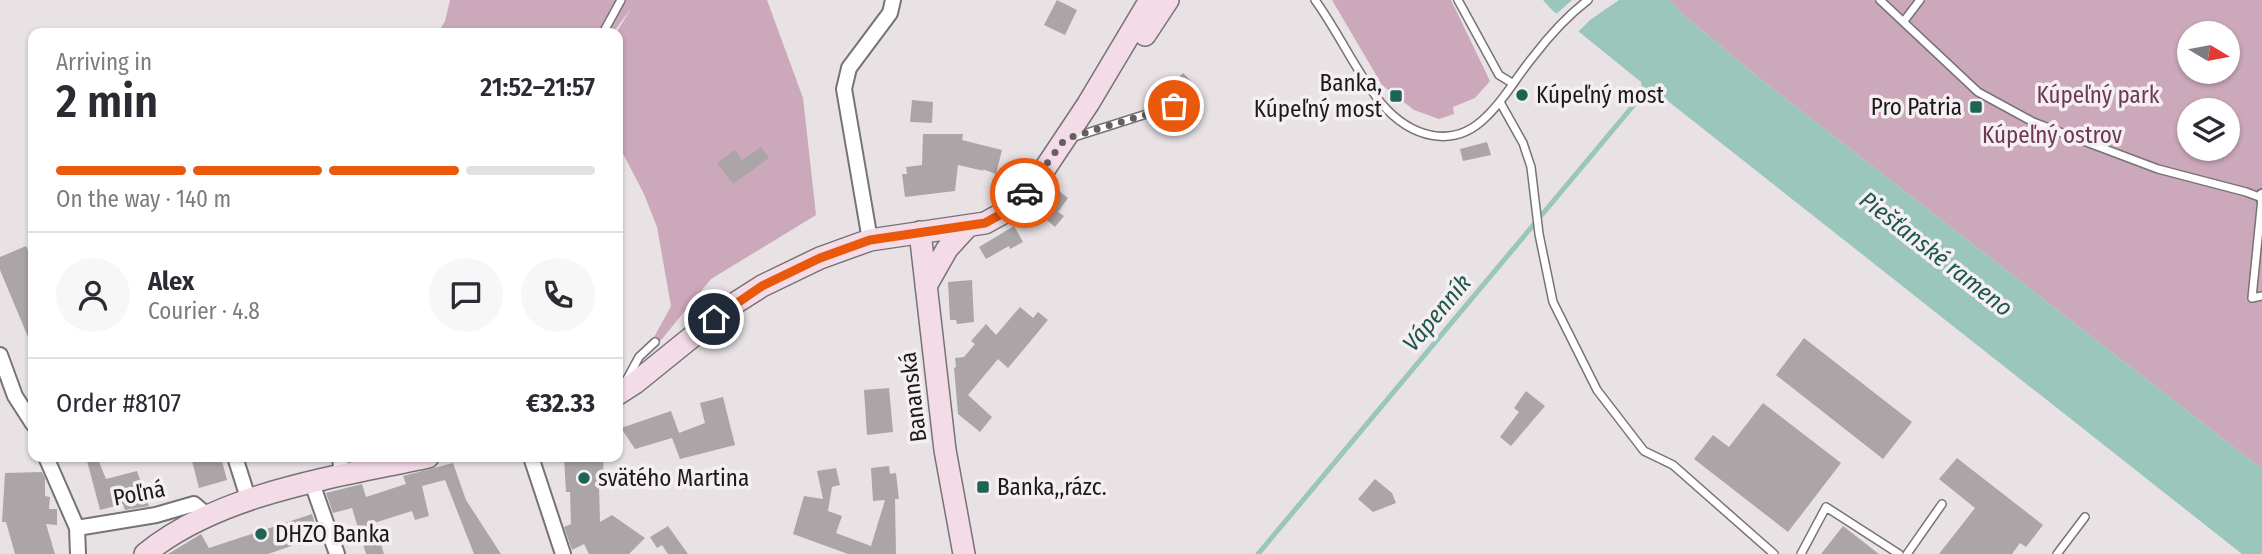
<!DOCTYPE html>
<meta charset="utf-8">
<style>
:root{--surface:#fff;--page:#f7f7f7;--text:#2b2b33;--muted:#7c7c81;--line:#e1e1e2;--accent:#ea580c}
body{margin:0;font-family:"Fira Sans Condensed",sans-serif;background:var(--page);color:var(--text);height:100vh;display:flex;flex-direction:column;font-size:26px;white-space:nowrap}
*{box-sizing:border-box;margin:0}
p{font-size:23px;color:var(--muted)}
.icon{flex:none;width:38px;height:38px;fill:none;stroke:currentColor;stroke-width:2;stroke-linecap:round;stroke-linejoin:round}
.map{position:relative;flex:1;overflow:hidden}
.drawer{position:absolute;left:28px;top:28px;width:595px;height:434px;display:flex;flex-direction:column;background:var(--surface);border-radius:14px;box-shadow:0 2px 5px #0004}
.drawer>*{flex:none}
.needle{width:46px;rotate:100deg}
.fabs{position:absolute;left:2177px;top:21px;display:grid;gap:14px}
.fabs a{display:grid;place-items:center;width:63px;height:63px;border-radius:50%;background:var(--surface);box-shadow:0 2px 5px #0004;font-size:35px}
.pin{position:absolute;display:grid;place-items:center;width:60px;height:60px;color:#fff;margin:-30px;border:4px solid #fff;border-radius:50%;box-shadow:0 2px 7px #0007}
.courier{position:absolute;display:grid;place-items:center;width:70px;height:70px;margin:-35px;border:5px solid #ea580c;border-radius:50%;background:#fff;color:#222;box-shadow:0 2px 9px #0007}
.head em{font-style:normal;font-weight:600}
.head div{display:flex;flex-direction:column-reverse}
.head{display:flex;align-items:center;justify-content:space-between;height:119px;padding:0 28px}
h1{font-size:46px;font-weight:600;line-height:52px}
.bar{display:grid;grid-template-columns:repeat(4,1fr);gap:10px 7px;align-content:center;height:84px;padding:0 28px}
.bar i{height:9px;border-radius:5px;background:var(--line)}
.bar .current{background:var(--accent)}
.bar p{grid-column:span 4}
.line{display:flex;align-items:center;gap:18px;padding:0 28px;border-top:2px solid var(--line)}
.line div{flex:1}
.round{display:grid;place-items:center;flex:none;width:74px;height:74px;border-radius:37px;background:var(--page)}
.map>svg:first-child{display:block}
.green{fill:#cba8ba;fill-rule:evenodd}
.water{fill:#9ac6bb}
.pier{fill:#e8e2e5}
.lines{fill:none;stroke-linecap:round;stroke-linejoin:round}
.stream{stroke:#9ac6bb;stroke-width:5}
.building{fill:#aba5a8}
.service-casing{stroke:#777274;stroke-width:10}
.pedestrian-casing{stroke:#777274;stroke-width:14}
.minor-casing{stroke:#777274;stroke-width:18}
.secondary-casing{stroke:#777274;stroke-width:24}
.service{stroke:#fff;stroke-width:7}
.pedestrian{stroke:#fff;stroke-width:10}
.minor{stroke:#fff;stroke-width:14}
.secondary{stroke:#f3dbe8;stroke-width:21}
.done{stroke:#635f61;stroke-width:7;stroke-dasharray:0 12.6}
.route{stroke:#ea580c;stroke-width:9}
.poi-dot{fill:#1d6356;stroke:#f6eff2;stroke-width:2.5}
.labels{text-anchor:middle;stroke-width:7;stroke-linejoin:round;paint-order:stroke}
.poi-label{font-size:23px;fill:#1b191a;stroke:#f6eff2;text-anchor:start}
.park-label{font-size:23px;fill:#6b3955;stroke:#f6eff2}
.street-label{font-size:23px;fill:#1b191a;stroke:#f6eff2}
.water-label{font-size:24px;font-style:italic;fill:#1c574b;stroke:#f6eff2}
</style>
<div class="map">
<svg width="2262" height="554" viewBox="0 0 2262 554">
<rect width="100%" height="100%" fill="#e8e2e5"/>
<path class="green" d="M450,0H767L803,98L816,215L711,279L657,345L653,339L671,306L657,227L644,194L618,144V33H616L632,7L613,33H438L445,21Z
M1332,0H1451L1490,81L1475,98L1453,107L1454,114L1439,119L1414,110L1382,85Z
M1670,0H2262V469L1763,81L1680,12ZM2189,33H2228V72H2189ZM2189,110H2228V149H2189Z"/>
<path class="water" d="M1543,0H1670L1680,12L1763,81L2262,469V554H2242L1659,94L1651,98L1643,94L1641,82L1552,10Z"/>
<path class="pier" d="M1572,0H1619L1590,20L1576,34L1554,16Z"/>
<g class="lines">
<path class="stream" d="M1258,554L1643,94"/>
</g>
<path class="building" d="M1057,0L1077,10L1065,35L1044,25Z
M1183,73L1192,82L1179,96L1170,87Z
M912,100L933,102L932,123L910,122Z
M923,134H963L962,140L1002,150L996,174L982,169L984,171L958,165L955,191L905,197L902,174H907L906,167L922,165Z
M1487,142L1491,155L1463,161L1460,149Z
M761,147L769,158L733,184L717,163L735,150L742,160Z
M1050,184L1068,198L1058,212L1064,216L1055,227L1033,208Z
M1014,226L1023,242L1010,249L1009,246L986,259L979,247Z
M26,246L33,262V349L0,270V257Z
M972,280L974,322L957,324L956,320H950L948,282Z
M1020,307L1033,318L1038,312L1048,320L1008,368L998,359L968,395L992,417L980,432L958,414L954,368L956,367L955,358L964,357L975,344L971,341L986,324L996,335Z
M1804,338L1912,422L1883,459L1776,375Z
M889,388L893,432L867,435L864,390Z
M1526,391L1545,406L1511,446L1500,437L1519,412L1514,408Z
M723,397L735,445L680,459L672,438L635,449L621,428L671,411L679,433L705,423L700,403Z
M1763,403L1841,463L1788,532L1694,459L1713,435L1729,447Z
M86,457H97L106,479L137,471L149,506L125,510L123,504L100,510Z
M191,457H221L227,480L199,488Z
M564,457H603L604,485L599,486L600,522L612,515L645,538L629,554H589L584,544L572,550L564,527L571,524L570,492H566Z
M1957,458L2043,525L2026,547L2020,543L2012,554H1939L1975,508L1939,479Z
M453,463L466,500L501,554H474L445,480L422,486L429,516L415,520L412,511L374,523L384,554H366L352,508L333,513L326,493L362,484L366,497L406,484L403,476Z
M889,466L890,474L896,473L899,499H895L896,554H848L793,534L804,496L823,499L817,471L836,468L840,485L832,487L828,511L842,516L836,533L871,546L885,500L873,501L871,468Z
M42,472L45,478V496L50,497L49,509H57V525L46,524L55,554H15L6,522H2L5,473Z
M1375,479L1392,493L1396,503L1373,512L1358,499Z
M312,514L320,540L298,546L297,544L268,554H168L201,534L209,548Z
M668,526L688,554H668L662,545L657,548L650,537Z
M1843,526L1879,554H1821Z"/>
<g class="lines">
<g class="service-casing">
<path id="service" d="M1315,0C1339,33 1356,72 1381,103C1410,137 1453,151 1487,116C1505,99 1517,76 1533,57C1549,36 1567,16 1588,0
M1458,0L1499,75L1512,83
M1880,0L1978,92L2033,122L2158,169L2246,192L2262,198
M1904,21L1920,0
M603,33L621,0
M1500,102L1523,143L1531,167L1539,234L1553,302L1597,390L1644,451L1673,465L1774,554
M1071,138L1197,98
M2262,198L2252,298L2262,296
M626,381L639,357L655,342
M1801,554L1826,507L1899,554
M1907,554L1942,504
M2057,554L2085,517"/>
</g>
<g class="pedestrian-casing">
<path id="pedestrian" d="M2262,198V195"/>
</g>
<g class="minor-casing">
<path id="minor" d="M870,240L844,89L849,68L890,13L893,0
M0,355L15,396L33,424
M46,457L77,528L156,515L194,504L207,515
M235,457L249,501
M340,457L342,476
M531,457L563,554
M312,483L337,554
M77,528L78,554"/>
</g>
<g class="secondary-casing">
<path id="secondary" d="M1145,35L1168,0
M920,232L945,450L964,554
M926,286L947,249L968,226
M618,394L635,383L729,307L762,286L820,258L870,240L985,223L1005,212L1040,176L1088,104L1150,0
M145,554C219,493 336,477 428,457"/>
</g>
<use href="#service" class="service"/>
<use href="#pedestrian" class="pedestrian"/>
<use href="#minor" class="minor"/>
<use href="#secondary" class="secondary"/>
</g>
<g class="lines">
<path class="done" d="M1025,193L1065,139L1174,106"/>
<path class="route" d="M714,319L762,286L820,258L870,240L985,223L1005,212L1025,193"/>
</g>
<g class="poi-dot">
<circle cx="1522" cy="95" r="7"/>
<rect x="1389" y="89" width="14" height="14" rx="3.5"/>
<rect x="1969" y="100" width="14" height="14" rx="3.5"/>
<circle cx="584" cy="478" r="7"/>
<rect x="976" y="480" width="14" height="14" rx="3.5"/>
<circle cx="261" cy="534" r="7"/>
</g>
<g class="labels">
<g class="poi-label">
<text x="1382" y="91" text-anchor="end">Banka,<tspan x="1382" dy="26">Kúpeľný most</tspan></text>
<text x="1536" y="103">Kúpeľný most</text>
<text x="1962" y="115" text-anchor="end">Pro Patria</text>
<text x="598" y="486">svätého Martina</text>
<text x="997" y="495">Banka,,rázc.</text>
<text x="275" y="542">DHZO Banka</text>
</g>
<g class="park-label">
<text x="2098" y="103">Kúpeľný park</text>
<text x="2052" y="143">Kúpeľný ostrov</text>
</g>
<g class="street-label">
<text transform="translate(913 397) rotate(-97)" y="8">Bananská</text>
<text transform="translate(139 493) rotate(-11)" y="8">Poľná</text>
</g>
<g class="water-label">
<text transform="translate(1936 254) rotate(38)" y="8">Piešťanské rameno</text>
<text transform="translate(1437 313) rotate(-50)" y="8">Vápenník</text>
</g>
</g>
</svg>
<div class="fabs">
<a><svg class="needle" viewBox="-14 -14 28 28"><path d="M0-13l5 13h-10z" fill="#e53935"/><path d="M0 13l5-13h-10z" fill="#7c7c81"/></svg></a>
<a><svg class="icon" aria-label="layers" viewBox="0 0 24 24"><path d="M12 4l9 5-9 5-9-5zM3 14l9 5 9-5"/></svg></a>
</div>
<div class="pin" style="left:1174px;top:106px;background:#ea580c"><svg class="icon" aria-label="bag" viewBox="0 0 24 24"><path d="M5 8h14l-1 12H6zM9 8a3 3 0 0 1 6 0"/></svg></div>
<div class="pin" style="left:714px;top:319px;background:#1f2937"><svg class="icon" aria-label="home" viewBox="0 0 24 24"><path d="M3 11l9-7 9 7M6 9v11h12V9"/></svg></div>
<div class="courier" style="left:1025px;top:193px"><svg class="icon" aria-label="car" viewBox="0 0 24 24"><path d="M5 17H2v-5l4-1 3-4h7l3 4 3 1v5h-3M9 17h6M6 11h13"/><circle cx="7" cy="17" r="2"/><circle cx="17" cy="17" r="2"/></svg></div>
<section class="drawer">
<div class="head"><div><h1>2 min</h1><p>Arriving in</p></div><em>21:52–21:57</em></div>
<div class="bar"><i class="current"></i><i class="current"></i><i class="current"></i><i></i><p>On the way · 140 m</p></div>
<div class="line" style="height:126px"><a class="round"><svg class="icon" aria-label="person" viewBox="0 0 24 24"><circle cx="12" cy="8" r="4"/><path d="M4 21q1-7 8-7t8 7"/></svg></a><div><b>Alex</b><p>Courier · 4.8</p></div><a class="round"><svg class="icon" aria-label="chat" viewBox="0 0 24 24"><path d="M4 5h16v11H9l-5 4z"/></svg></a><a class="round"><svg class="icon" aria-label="phone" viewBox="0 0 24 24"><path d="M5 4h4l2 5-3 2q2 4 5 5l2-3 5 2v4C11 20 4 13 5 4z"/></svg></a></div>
<div class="line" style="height:91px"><div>Order #8107</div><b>€32.33</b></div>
</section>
</div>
